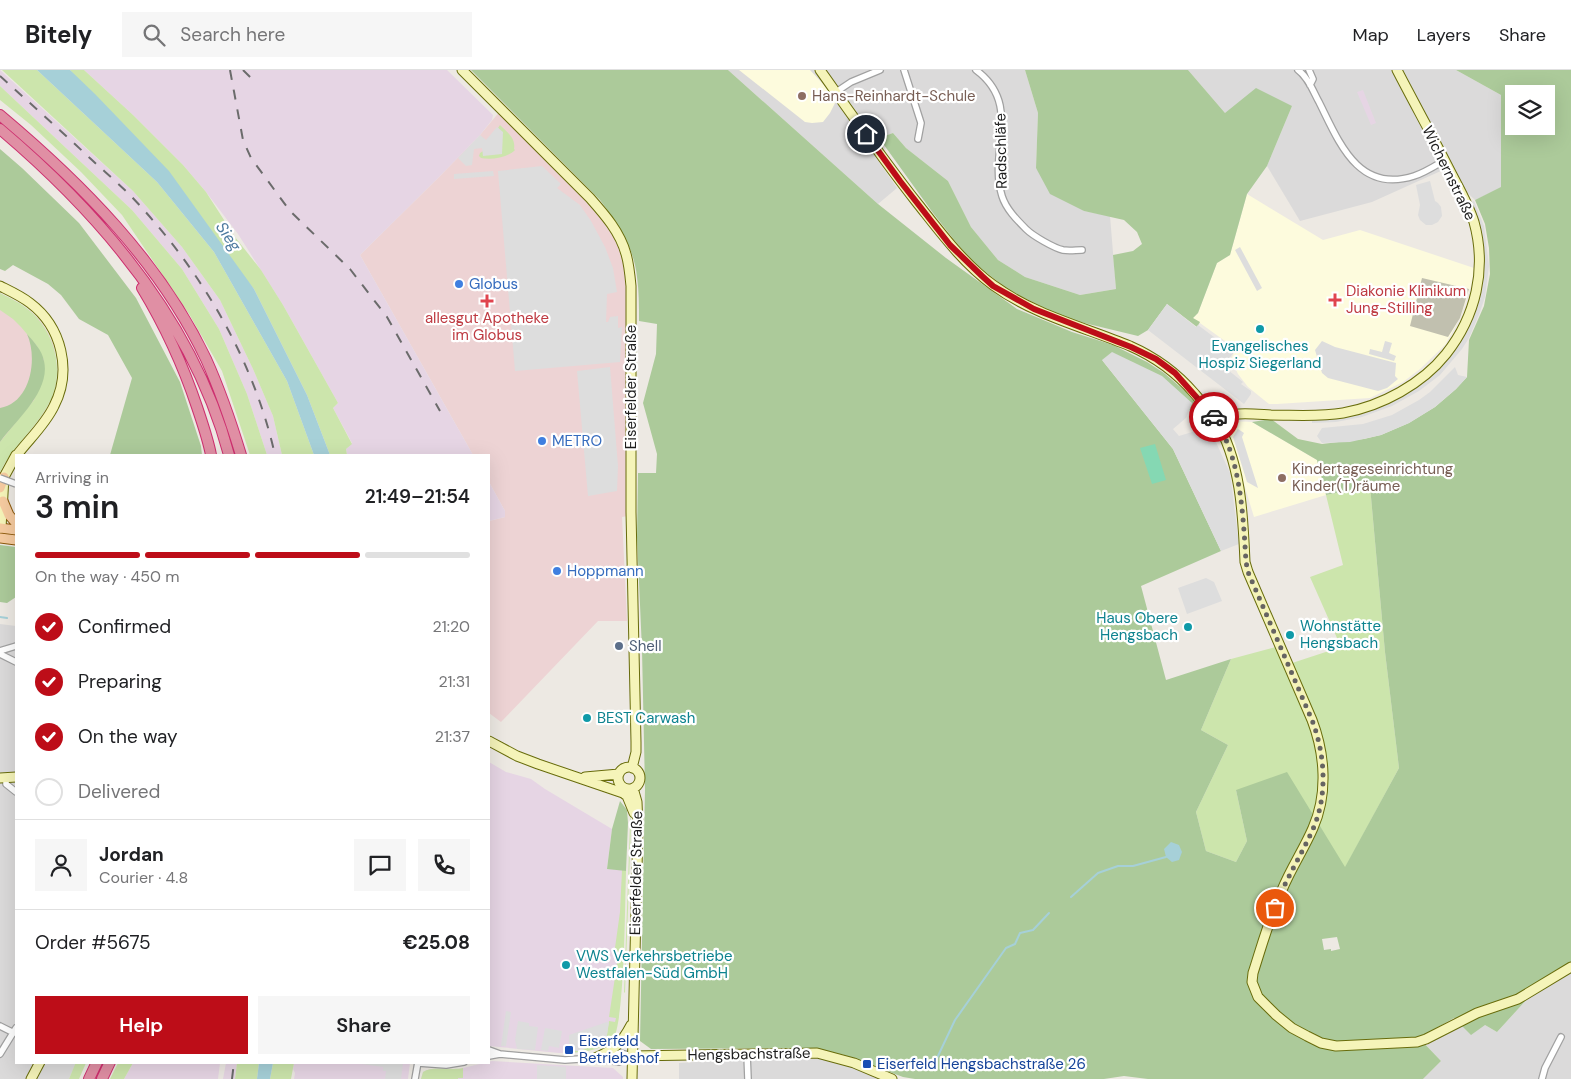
<!DOCTYPE html>
<meta charset="utf-8">
<style>
:root{--surface:#fff;--page:#f6f6f6;--text:#202124;--muted:#757577;--line:#e0e0e0;--accent:#bd0d18}
body{margin:0;font-family:"DM Sans",sans-serif;background:var(--page);color:var(--text);height:100vh;display:flex;flex-direction:column;font-size:19px;white-space:nowrap}
*{box-sizing:border-box;margin:0}
p{font-size:16px;color:var(--muted)}
.icon{flex:none;width:28px;height:28px;fill:none;stroke:currentColor;stroke-width:2;stroke-linecap:round;stroke-linejoin:round}
.map{position:relative;flex:1;overflow:hidden}
.sheet{position:absolute;left:15px;top:384px;width:475px;height:610px;display:flex;flex-direction:column;background:var(--surface);border-radius:0px;box-shadow:0 5px 20px #0002}
.sheet>*{flex:none}
.fabs{position:absolute;left:1505px;top:15px;display:grid;gap:10px}
.fabs a{display:grid;place-items:center;width:50px;height:50px;border-radius:0px;background:var(--surface);box-shadow:0 5px 20px #0002;font-size:25px}
.pin{position:absolute;display:grid;place-items:center;width:42px;height:42px;color:#fff;margin:-21px;border:2px solid #fff;border-radius:50%;box-shadow:0 1px 5px #0007}
.courier{position:absolute;display:grid;place-items:center;width:50px;height:50px;margin:-25px;border:4px solid #bd0d18;border-radius:50%;background:#fff;color:#222;box-shadow:0 1px 6px #0007}
.head em{font-style:normal;font-weight:600}
.head div{display:flex;flex-direction:column-reverse}
.head{display:flex;align-items:center;justify-content:space-between;height:85px;padding:0 20px}
h1{font-size:32px;font-weight:600;line-height:38px}
.bar{display:grid;grid-template-columns:repeat(4,1fr);gap:8px 5px;align-content:center;height:60px;padding:0 20px}
.bar i{height:6px;border-radius:4px;background:var(--line)}
.bar .selected{background:var(--accent)}
.bar p{grid-column:span 4}
.line{display:flex;align-items:center;gap:12px;padding:0 20px;border-top:1px solid var(--line)}
.line div{flex:1}
.round{display:grid;place-items:center;flex:none;width:52px;height:52px;border-radius:0px;background:var(--page)}
ol{padding:0 20px;list-style:none}
li{display:flex;align-items:center;gap:15px;height:55px}
li p{margin-inline-start:auto}
li .icon{padding:5px;border-radius:50%;background:var(--accent);color:#fff;stroke-width:4}
li:last-child{color:var(--muted)}
li i{width:28px;height:28px;border:2px solid var(--line);border-radius:50%}
.cta{display:flex;gap:10px;margin-top:auto;padding:10px 20px}
.cta a{flex:1;height:58px;border-radius:0px;background:var(--accent);color:#fff;font-size:20px;font-weight:600;line-height:58px;text-align:center}
.cta a+a{background:var(--page);color:var(--text)}
header{display:flex;align-items:center;gap:30px;box-sizing:border-box;height:70px;padding:0 25px;background:var(--surface);border-bottom:1px solid var(--line)}
header strong{font-size:24px}
nav{display:flex;gap:28px;margin-inline-start:auto;font-size:18px}
.search{width:350px;height:45px;background:var(--page);display:flex;align-items:center;gap:12px;box-sizing:border-box;padding:0 18px;border-radius:0px;color:var(--muted);font-size:19px}
.map>svg:first-child{display:block}
.residential{fill:#dbdada}
.commercial{fill:#edd3d4}
.industrial{fill:#e6d5e4}
.education{fill:#fdfbdd}
.construction{fill:#c1c0af}
.grass{fill:#cce5ac}
.forest{fill:#acca9a;fill-rule:evenodd}
.pitch{fill:#85d8b3}
.parking{fill:#ddd}
.water{fill:#a6d0d8}
.lines{fill:none;stroke-linecap:round;stroke-linejoin:round}
.stream{stroke:#a6d0d8;stroke-width:2}
.street-casing{stroke:#a1a1a1;stroke-width:8}
.secondary-casing{stroke:#686c0b;stroke-width:11}
.primary-casing{stroke:#8c5809;stroke-width:11}
.highway-casing{stroke:#cd2f6f;stroke-width:12}
.street{stroke:#fff;stroke-width:5.5}
.secondary{stroke:#f5f4b9;stroke-width:9}
.primary{stroke:#f6cba0;stroke-width:9}
.highway{stroke:#e08fa4;stroke-width:10}
.rail{stroke:#6b6b6b;stroke-width:2;stroke-dasharray:10 10;stroke-linecap:butt}
.street-bridge-casing{stroke:#a1a1a1;stroke-width:8;stroke-linecap:butt}
.street-bridge{stroke:#fff;stroke-width:5.5}
.done{stroke:#666462;stroke-width:5;stroke-dasharray:0 9}
.route{stroke:#bd0d18;stroke-width:6}
.education-dot{fill:#8d6e63;stroke:#fff;stroke-width:2}
.shop-dot{fill:#3f7fe0;stroke:#fff;stroke-width:2}
.health-dot{fill:#e0444e;stroke:#fff;stroke-width:2}
.culture-dot{fill:#0f9aa8;stroke:#fff;stroke-width:2}
.service-dot{fill:#5c6f8a;stroke:#fff;stroke-width:2}
.transit-dot{fill:#1a4fb4;stroke:#fff;stroke-width:2}
.labels{text-anchor:middle;stroke-width:4.5;stroke-linejoin:round;paint-order:stroke}
.education-label{font-size:15px;fill:#785e54;stroke:#fff;text-anchor:start}
.street-label{font-size:15px;fill:#1d1d1d;stroke:#fff}
.shop-label{font-size:15px;fill:#366cbe;stroke:#fff;text-anchor:start}
.health-label{font-size:15px;fill:#be3a42;stroke:#fff;text-anchor:start}
.culture-label{font-size:15px;fill:#0d838f;stroke:#fff;text-anchor:start}
.service-label{font-size:15px;fill:#4e5e75;stroke:#fff;text-anchor:start}
.transit-label{font-size:15px;fill:#164399;stroke:#fff;text-anchor:start}
.water-label{font-size:16px;font-style:italic;fill:#4d7a9f;stroke:#fff}
</style>
<header>
<strong>Bitely</strong>
<div class="search"><svg class="icon" aria-label="search" viewBox="0 0 24 24"><circle cx="10" cy="10" r="6"/><path d="M15 15l6 6"/></svg>Search here</div>
<nav><a>Map</a><a>Layers</a><a>Share</a></nav>
</header>
<div class="map">
<svg width="1571" height="1009" viewBox="0 0 1571 1009">
<rect width="100%" height="100%" fill="#ede9e3"/>
<path class="residential" d="M728,0H1025L1038,43L1036,98L1084,141L1110,146L1116,219L1080,225L1025,207L998,190L971,157L948,111L906,78L893,63L879,68L867,75L897,118L878,134Z
M1188,0H1456L1501,25V118L1475,130L1443,100L1372,132L1300,151L1267,96L1292,36L1225,43Z
M0,554L16,556V992L76,993L69,1009H0Z
M1571,892V1009H1423L1441,991L1419,968L1455,948L1485,955L1497,962L1551,903Z
M767,988L824,989L848,995L878,1009H679V993Z"/>
<path class="commercial" d="M501,40L590,128L618,165L631,216L628,446L622,447L627,551H598L501,652L489,643V451L505,447V441L489,412V385H473L360,185L440,106L480,65Z
M0,223L15,231L29,240L40,250L47,261L54,276L57,300L56,314L48,336L41,347L16,376L4,394L0,393Z"/>
<path class="industrial" d="M0,0L133,121L182,177L220,230L253,299L273,346L282,385H267L247,324L219,259L182,199L132,140L0,16Z
M84,0H447L493,45L492,50L480,65L440,106L360,185L473,385H347L346,379L352,373L333,338L338,333L283,235L238,164L206,122L183,95L133,45Z
M1363,20L1376,53L1371,55L1357,22Z
M489,412L505,441V447L489,451Z
M489,692L506,702L531,709L545,719L612,759L607,798L626,801L620,936L615,966L609,973L605,975L582,982L559,983L489,976Z
M492,991L613,998L623,1007V1009H421L423,1002L430,999L451,1000L459,999Z
M133,993V992L220,993L218,1009H124Z
M226,993H237L235,1009H223Z
M294,993H410L408,1009H294L295,1003L293,999Z"/>
<path class="education" d="M739,0H810L824,15L836,31L830,43L823,52L812,53L805,52Z
M1247,124L1323,170L1360,160L1474,198L1471,216L1460,248L1445,275L1420,299L1403,312L1370,328L1277,334H1269L1264,330L1248,317L1238,304L1231,289L1236,279L1193,248L1198,243L1217,193L1230,185Z
M1232,351L1252,352L1317,390L1326,425L1254,447L1227,358Z"/>
<path class="construction" d="M1422,208L1469,219L1460,248L1448,267L1410,256Z"/>
<path class="grass" d="M2,0H37L157,112L214,182L287,311L314,385H282L273,346L253,299L220,230L182,177L133,121Z
M70,0H84L133,45L183,95L206,122L235,167L261,200L283,235L338,333L333,338L352,374L346,379L347,385H330L307,325L254,219Z
M0,16L132,140L182,199L219,259L247,324L267,385H250L222,301L189,244L122,145L81,102L31,55L0,30Z
M500,55C507,62 516,68 514,79L515,80C507,88 491,90 481,88L479,86L480,83L483,81V86L503,63L498,58Z
M0,223C10,228 21,233 30,241C57,264 66,306 47,337C33,361 12,377 0,402V372L34,330L44,304V290L37,276L21,257L13,249L0,240Z
M1370,416L1385,582L1399,698L1345,798L1236,720L1247,771L1236,792L1206,781L1196,742L1228,675L1201,660L1231,589L1276,577L1286,595L1341,577L1310,507L1343,495L1326,425Z
M630,739L631,756L625,923L624,922L630,754Z
M622,800L626,801C625,828 625,953 613,969C604,980 583,982 570,983L569,980L578,981L606,971L609,951L615,952L616,948L609,947L618,887L614,885L620,842Z
M76,992L86,993L79,1009H69Z
M118,993H133L124,1009H110Z
M237,993H259L257,1009H235Z
M273,993H294L291,1009H270Z
M463,998V1008H458V1009H421L423,1002C433,995 450,1001 463,998Z"/>
<path class="forest" d="M471,0H728L878,134L946,188L1017,239L1072,262L1113,275L1147,292L1164,303L1185,321L1203,342L1196,344L1189,340L1192,333L1102,290L1173,379L1221,481L1141,516L1166,610L1231,589L1201,660L1228,675L1196,742L1206,781L1236,792L1247,771L1236,720L1287,702L1345,797L1399,698L1385,582L1370,416L1326,425L1317,390L1252,352L1271,349L1298,369L1322,374L1364,369L1381,365L1409,353L1435,337L1456,319L1467,307L1469,270L1484,236L1490,204L1489,178L1485,154L1475,130L1501,117V25L1456,0H1571V892L1551,903L1497,962L1485,955L1471,965L1454,948L1419,968L1441,991L1423,1009H1148L1124,1006L1104,1009H915L903,1007L844,985L809,978L651,979L640,971L645,719L642,580L637,467L638,403H656L657,384L643,333L656,284L657,254L639,251C639,236 639,221 637,207C634,177 617,153 600,130ZM1514,24H1546V56H1514ZM1337,867L1340,879L1331,881V879L1324,880L1322,869Z
M1025,0H1188L1225,43L1256,18L1292,36L1267,96L1247,124L1230,185L1217,193L1198,243L1193,248L1200,252L1197,257L1167,234L1148,260L1138,266L1080,252L1054,243L1007,219L973,192L955,171L933,143L879,68L893,63L906,78L948,111L971,157L998,190L1025,207L1080,225L1116,219L1113,185L1133,181L1142,174L1137,162L1124,150L1084,141L1050,124L1036,98L1038,43Z
M0,79L22,98L79,153L136,228L180,312L201,376L202,385H110L132,308L108,265L79,249L61,225L48,214L13,195L5,201L0,199Z
M27,264C34,272 42,280 44,291C51,321 16,350 0,372V338C31,333 38,288 27,264Z
M0,475L16,477V527L7,533L0,532Z
M620,731L627,740L628,753L626,801L607,799L612,759Z"/>
<path class="pitch" d="M1155,374L1166,410L1152,414L1140,378Z"/>
<path class="parking" d="M497,57L503,62L502,84L483,86L482,78L474,79L472,95L466,96L458,88L480,65L486,70Z
M542,96L561,114L557,118L580,135L591,151L605,177L613,198L617,222L607,224L606,252H608L610,247L618,246V258L622,257L620,292L515,301L498,101Z
M493,101L494,106L454,109V104Z
M1430,111L1435,131L1438,133L1441,137L1442,146L1438,152L1432,155H1426L1420,150L1418,145L1420,135L1416,115Z
M1474,131L1484,156L1489,196L1485,227L1480,242L1469,268L1462,279L1440,305L1419,321L1392,336L1362,347L1336,352L1312,353V348L1361,342L1449,287L1482,210L1469,133Z
M1240,177L1262,218L1257,221L1235,180Z
M1167,234L1196,257L1198,255L1234,282L1223,296L1243,312L1241,314L1251,321V324L1244,334L1148,260Z
M1322,271L1335,277L1396,293L1395,306L1398,309L1387,318L1378,321L1328,308L1322,303L1315,280Z
M1385,271L1392,273L1389,283L1396,286L1394,291L1369,284L1370,279L1382,282Z
M1112,282L1162,306L1192,333L1186,348L1173,359L1179,366L1205,358L1209,361L1211,366L1215,370L1230,403L1239,474L1221,481L1173,379L1102,290Z
M610,297L618,396L617,421L588,426L577,301Z
M1455,297L1458,305L1467,307L1456,319L1435,337L1409,353L1381,365L1350,372L1322,373L1317,366L1322,358L1363,354L1392,345L1419,330L1430,322Z
M1238,359L1244,363L1242,367L1258,418L1247,412L1233,367Z
M1206,508L1214,512L1222,531L1187,544L1178,518Z
M506,941L511,942L506,976H501Z
M518,951L529,953V956L538,957L535,980L517,979L515,970Z
M607,952H609L606,971L578,981L569,980V965Z
M545,958L562,961L559,978L549,976L548,981L541,980Z
M355,993H403L401,1009H385L386,1001H383V997Z
M537,995L566,997V1009H537Z"/>
<path class="water" d="M37,0H70L95,24L169,101L254,219L307,325L330,385H314L287,311L214,182L157,112Z
M1171,772L1179,775L1182,782L1179,790L1172,792L1166,787L1164,779Z
M259,993H273L270,1009H257Z"/>
<g class="lines">
<path class="stream" d="M0,547L7,548
M1071,827L1098,803L1118,796H1133L1166,787
M937,988L955,950L1006,878L1015,874L1020,863L1033,860L1049,843"/>
<g class="street-casing">
<path id="street" d="M904,0L921,53L918,69
M976,0C1023,35 988,81 1002,126C1006,139 1017,150 1026,159C1033,166 1054,178 1063,180C1069,181 1076,180 1082,180
M1298,0C1308,7 1313,21 1319,32C1339,72 1358,124 1414,106C1424,103 1435,96 1445,90
M1309,0L1313,9L1310,15
M836,22L851,12L880,0
M0,581L16,576
M0,584L16,592
M6,707V714L16,722
M0,956L14,963
M489,980L500,984L565,990L595,988L620,983L632,986
M0,984L16,958
M747,984L748,1009
M489,986L500,984
M599,989L619,992L632,986
M418,993L446,995L464,992
M415,1009L418,992
M1542,1009L1545,998L1561,967"/>
</g>
<g class="secondary-casing">
<path id="secondary" d="M462,0L590,128C605,145 620,162 626,184C629,194 630,205 631,216V442L636,672V682L632,698
M820,0C852,45 884,91 918,134C941,163 963,193 993,215C1034,245 1084,257 1130,276C1155,287 1176,302 1194,323C1201,331 1209,340 1215,349C1241,391 1243,444 1245,492L1248,502L1312,650C1325,684 1328,724 1313,758C1304,779 1291,798 1282,820C1270,846 1262,875 1253,903L1252,912L1258,927L1276,945L1292,958L1307,966L1321,973L1336,976L1417,972L1426,969L1477,943L1518,929L1571,897
M0,216C10,221 21,226 30,233C62,257 72,301 54,336C45,355 29,369 17,385
M1216,350C1232,341 1253,344 1271,345C1295,345 1320,347 1343,343C1382,336 1422,314 1446,284C1476,246 1487,199 1474,152C1468,133 1457,115 1448,97C1432,65 1414,33 1397,0
M1,458L4,407L16,385
M489,671L517,686L538,694L623,723L627,726L634,743
M618 708a11 11 0 1 1 22 0a11 11 0 1 1-22 0Z
M585,707L619,704
M0,708L16,707
M632,986L817,983L854,993L892,1009
M595,988C614,980 621,974 631,955
M31,1009L40,992
M632,1009L638,757L637,732L633,718"/>
</g>
<g class="primary-casing">
<path id="primary" d="M0,418L4,407
M3,431L9,445L16,453
M0,458L16,460
M0,468L16,470"/>
</g>
<g class="highway-casing">
<path id="highway" d="M0,45C81,113 160,192 206,289C220,320 231,352 241,385
M0,59C103,146 194,253 229,385
M142,218C165,256 183,295 197,337C202,352 208,369 211,385
M89,1009L97,992
M102,1009L110,992"/>
</g>
<use href="#street" class="street"/>
<use href="#secondary" class="secondary"/>
<use href="#primary" class="primary"/>
<use href="#highway" class="highway"/>
<path class="rail" d="M230,0L243,70L251,88L290,141L350,199L387,247L440,341
M243,0L252,9
M0,6C31,34 62,62 92,90C105,102 119,114 131,126C200,199 253,287 275,385
M232,1009L234,992"/>
<g class="street-bridge-casing">
<path id="street-bridge" d="M0,408L16,414"/>
</g>
<use href="#street-bridge" class="street-bridge"/>
</g>
<g class="lines">
<path class="done" d="M1214,347C1241,388 1243,444 1246,492L1248,502L1312,650C1325,684 1328,725 1313,759C1301,786 1285,810 1275,838"/>
<path class="route" d="M866,64L900,111L950,175L982,206L993,216L1034,239L1131,277L1156,289L1175,303L1214,347"/>
</g>
<g class="education-dot">
<circle cx="802" cy="26" r="5"/>
<circle cx="1282" cy="408" r="5"/>
</g>
<g class="shop-dot">
<circle cx="459" cy="214" r="5"/>
<circle cx="542" cy="371" r="5"/>
<circle cx="557" cy="501" r="5"/>
</g>
<g class="health-dot">
<path d="M1332.5 222.5h5v5h5v5h-5v5h-5v-5h-5v-5h5z"/>
<path d="M484.5 223.5h5v5h5v5h-5v5h-5v-5h-5v-5h5z"/>
</g>
<g class="culture-dot">
<circle cx="1260" cy="259" r="5"/>
<circle cx="1188" cy="557" r="5"/>
<circle cx="1290" cy="565" r="5"/>
<circle cx="587" cy="648" r="5"/>
<circle cx="566" cy="895" r="5"/>
</g>
<circle class="service-dot" cx="619" cy="576" r="5"/>
<g class="transit-dot">
<rect x="564" y="975" width="10" height="10" rx="2.5"/>
<rect x="862" y="989" width="10" height="10" rx="2.5"/>
</g>
<g class="labels">
<g class="education-label">
<text x="812" y="31">Hans-Reinhardt-Schule</text>
<text x="1292" y="404">Kindertageseinrichtung<tspan x="1292" dy="17">Kinder(T)räume</tspan></text>
</g>
<g class="street-label">
<text transform="translate(1001 81) rotate(-91)" y="5">Radschläfe</text>
<text transform="translate(1449 103) rotate(64)" y="5">Wichernstraße</text>
<text transform="translate(631 317) rotate(-90)" y="5">Eiserfelder Straße</text>
<text transform="translate(636 803) rotate(-89)" y="5">Eiserfelder Straße</text>
<text transform="translate(749 984) rotate(-1)" y="5">Hengsbachstraße</text>
</g>
<g class="shop-label">
<text x="469" y="219">Globus</text>
<text x="552" y="376">METRO</text>
<text x="567" y="506">Hoppmann</text>
</g>
<g class="health-label">
<text x="1346" y="226">Diakonie Klinikum<tspan x="1346" dy="17">Jung-Stilling</tspan></text>
<text x="487" y="253" text-anchor="middle">allesgut Apotheke<tspan x="487" dy="17">im Globus</tspan></text>
</g>
<g class="culture-label">
<text x="1260" y="281" text-anchor="middle">Evangelisches<tspan x="1260" dy="17">Hospiz Siegerland</tspan></text>
<text x="1178" y="553" text-anchor="end">Haus Obere<tspan x="1178" dy="17">Hengsbach</tspan></text>
<text x="1300" y="561">Wohnstätte<tspan x="1300" dy="17">Hengsbach</tspan></text>
<text x="597" y="653">BEST Carwash</text>
<text x="576" y="891">VWS Verkehrsbetriebe<tspan x="576" dy="17">Westfalen-Süd GmbH</tspan></text>
</g>
<g class="service-label">
<text x="629" y="581">Shell</text>
</g>
<g class="transit-label">
<text x="579" y="976">Eiserfeld<tspan x="579" dy="17">Betriebshof</tspan></text>
<text x="877" y="999">Eiserfeld Hengsbachstraße 26</text>
</g>
<g class="water-label">
<text transform="translate(229 166) rotate(56)" y="6">Sieg</text>
</g>
</g>
</svg>
<div class="fabs">
<a><svg class="icon" aria-label="layers" viewBox="0 0 24 24"><path d="M12 4l9 5-9 5-9-5zM3 14l9 5 9-5"/></svg></a>
</div>
<div class="pin" style="left:1275px;top:838px;background:#ea580c"><svg class="icon" aria-label="bag" viewBox="0 0 24 24"><path d="M5 8h14l-1 12H6zM9 8a3 3 0 0 1 6 0"/></svg></div>
<div class="pin" style="left:866px;top:64px;background:#1f2937"><svg class="icon" aria-label="home" viewBox="0 0 24 24"><path d="M3 11l9-7 9 7M6 9v11h12V9"/></svg></div>
<div class="courier" style="left:1214px;top:347px"><svg class="icon" aria-label="car" viewBox="0 0 24 24"><path d="M5 17H2v-5l4-1 3-4h7l3 4 3 1v5h-3M9 17h6M6 11h13"/><circle cx="7" cy="17" r="2"/><circle cx="17" cy="17" r="2"/></svg></div>
<section class="sheet">
<div class="head"><div><h1>3 min</h1><p>Arriving in</p></div><em>21:49–21:54</em></div>
<div class="bar"><i class="selected"></i><i class="selected"></i><i class="selected"></i><i></i><p>On the way · 450 m</p></div>
<ol>
<li><svg class="icon" aria-label="check" viewBox="0 0 24 24"><path d="M5 12l5 5 9-10"/></svg>Confirmed<p>21:20</p></li>
<li><svg class="icon" aria-label="check" viewBox="0 0 24 24"><path d="M5 12l5 5 9-10"/></svg>Preparing<p>21:31</p></li>
<li><svg class="icon" aria-label="check" viewBox="0 0 24 24"><path d="M5 12l5 5 9-10"/></svg>On the way<p>21:37</p></li>
<li><i></i>Delivered</li>
</ol>
<div class="line" style="height:90px"><a class="round"><svg class="icon" aria-label="person" viewBox="0 0 24 24"><circle cx="12" cy="8" r="4"/><path d="M4 21q1-7 8-7t8 7"/></svg></a><div><b>Jordan</b><p>Courier · 4.8</p></div><a class="round"><svg class="icon" aria-label="chat" viewBox="0 0 24 24"><path d="M4 5h16v11H9l-5 4z"/></svg></a><a class="round"><svg class="icon" aria-label="phone" viewBox="0 0 24 24"><path d="M5 4h4l2 5-3 2q2 4 5 5l2-3 5 2v4C11 20 4 13 5 4z"/></svg></a></div>
<div class="line" style="height:65px"><div>Order #5675</div><b>€25.08</b></div>
<div class="cta"><a>Help</a><a>Share</a></div>
</section>
</div>
